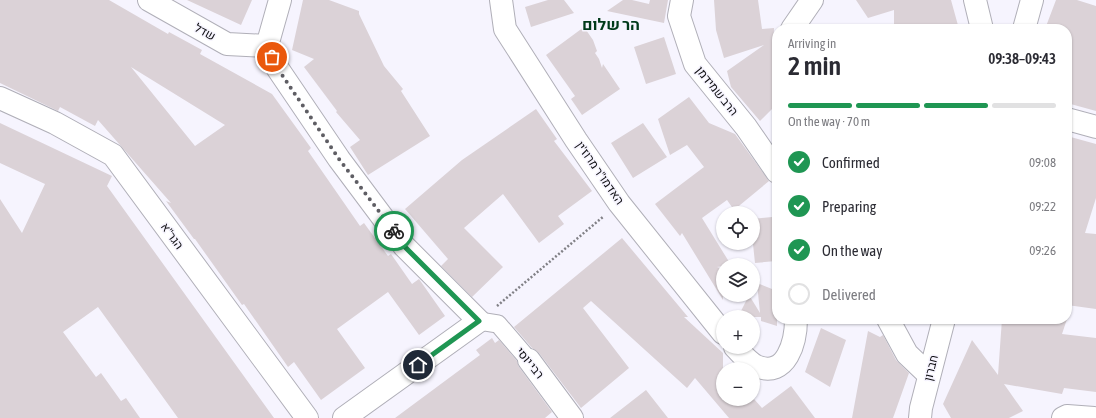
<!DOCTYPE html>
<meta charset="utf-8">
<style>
:root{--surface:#fff;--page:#f7f7f7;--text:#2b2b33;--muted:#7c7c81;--line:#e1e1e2;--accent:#1f9653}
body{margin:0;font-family:"Asap Condensed",Heebo,sans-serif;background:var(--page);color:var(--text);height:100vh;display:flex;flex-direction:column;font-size:15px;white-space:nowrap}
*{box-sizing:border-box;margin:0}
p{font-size:13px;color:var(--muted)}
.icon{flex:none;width:22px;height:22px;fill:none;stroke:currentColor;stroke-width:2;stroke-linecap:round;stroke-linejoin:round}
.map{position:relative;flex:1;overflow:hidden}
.sheet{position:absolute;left:772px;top:24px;width:300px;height:300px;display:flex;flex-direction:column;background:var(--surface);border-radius:16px;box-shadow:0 1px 3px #0004}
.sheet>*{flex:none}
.controls{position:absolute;left:716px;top:206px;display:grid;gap:8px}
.controls a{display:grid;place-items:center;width:44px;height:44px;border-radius:50%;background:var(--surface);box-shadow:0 1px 3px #0004;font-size:20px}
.pin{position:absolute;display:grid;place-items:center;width:34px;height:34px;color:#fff;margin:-17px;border:2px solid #fff;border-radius:50%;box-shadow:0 1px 4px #0007}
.courier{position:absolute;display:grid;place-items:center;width:40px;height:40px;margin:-20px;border:3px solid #1f9653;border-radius:50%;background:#fff;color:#222;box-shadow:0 1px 5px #0007}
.overview em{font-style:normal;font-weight:600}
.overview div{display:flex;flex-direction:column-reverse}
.overview{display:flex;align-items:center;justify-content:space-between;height:68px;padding:0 16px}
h1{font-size:26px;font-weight:600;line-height:30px}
.bar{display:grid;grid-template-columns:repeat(4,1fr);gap:6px 4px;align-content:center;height:48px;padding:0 16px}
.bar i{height:5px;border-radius:3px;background:var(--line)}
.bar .selected{background:var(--accent)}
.bar p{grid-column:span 4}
ol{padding:0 16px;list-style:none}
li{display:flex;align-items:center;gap:12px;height:44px}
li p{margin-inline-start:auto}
li .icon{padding:4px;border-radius:50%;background:var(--accent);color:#fff;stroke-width:4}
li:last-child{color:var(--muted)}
li i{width:22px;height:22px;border:2px solid var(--line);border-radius:50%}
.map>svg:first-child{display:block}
.building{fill:#dbd2d7;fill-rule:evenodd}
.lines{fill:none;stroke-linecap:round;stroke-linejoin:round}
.pedestrian-casing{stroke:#b0afb8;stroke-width:19}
.minor-casing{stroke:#b0afb8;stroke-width:24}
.path{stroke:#818086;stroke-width:2.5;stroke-dasharray:2 2;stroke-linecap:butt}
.pedestrian{stroke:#fff;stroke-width:17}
.minor{stroke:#fff;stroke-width:22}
.done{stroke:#5f5e64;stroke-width:4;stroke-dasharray:0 7.2}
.route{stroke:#1f9653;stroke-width:5}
.labels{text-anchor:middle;stroke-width:3;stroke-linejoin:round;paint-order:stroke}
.street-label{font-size:12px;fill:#0e0e11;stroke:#f6f4fe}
.district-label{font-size:16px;font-weight:bold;fill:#003a1a;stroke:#f6f4fe}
</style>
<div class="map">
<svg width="1096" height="418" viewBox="0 0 1096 418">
<rect width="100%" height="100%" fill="#f6f4fe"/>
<path class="building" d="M0,0H109L168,34L169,32L202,50L200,54L272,94L311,148L308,151L360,226L364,223L388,256L391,254L412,284L419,279L445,316L419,335L388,292L337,329L365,368L321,400L294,362L288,367L244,304L242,305L195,239H194L166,201L171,203L98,120L95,126L60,107L58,111L0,83ZM131,67L225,125L195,146Z
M187,0H252L241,25Z
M303,0H329L359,11V14L384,66L403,89L401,91L430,136L368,175L350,147L360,140L336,112L337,111L304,67L314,59L292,50Z
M548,0H564L574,13L531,27L525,7Z
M623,0H632L649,4L650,0H668L664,23L607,11Z
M714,0H758L762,29L774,28L772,68L777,73V104L760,121L731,87L727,71L764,45L724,58L716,30Z
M856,0H951L959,29H894V10L868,18Z
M1056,0H1077L1096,6V111L1067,103V29H1045Z
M584,27L593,40L597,51L595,53L599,59L602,68L603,64L620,89L582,115L571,99L575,96L546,55Z
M664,37L676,74L646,84L634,47Z
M689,97L709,123L735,134L769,181L734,210L727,200L702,218L731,265H723V266L717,267L723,269V300L682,233L680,236L655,204L704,167L687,145L670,155L658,119Z
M536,109L557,139L554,141L592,191L558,216L564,224L539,243L503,194L464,228L503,267L472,297L441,266L448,259L405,209L462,160Z
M0,123L112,176L107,186L274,418H178L98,307L63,332L96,377L101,373L121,401L126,398L140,418H0V199L22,233L45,184L0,163Z
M643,123L667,157L633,178L611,143Z
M1067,136L1096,144V198L1085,233L1096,234V309L1067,305Z
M772,217L776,261L755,263L753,244V219Z
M622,238L688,317H684L723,353V399H754L762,408L791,386L815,418H729L695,378L687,388L591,301L583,308L629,368L581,408L539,353L532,348L514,327Z
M757,283L777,291V326L761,321V317H738L749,295L760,313Z
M1002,319H1067L1062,334L1096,338V392L1064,388L1062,394L1004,384L1023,411L1009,418H951L943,404L972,340L998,375Z
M821,328L846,340L830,387L805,372Z
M868,331L880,337L883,335L896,360L909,373L893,418H852Z
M492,338L495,343L499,340L517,361L519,367L552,412L545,418H395L480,355L476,350Z
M646,390L668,418H610Z"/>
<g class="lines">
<g class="pedestrian-casing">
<path id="pedestrian" d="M479,321L498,324L529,360"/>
</g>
<g class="minor-casing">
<path id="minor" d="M149,0L227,44L267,46
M280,0L267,46L278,69L339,159L404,246L479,321L344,418
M501,0L505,29L576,140L619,203L723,333
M682,0L679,16L695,64L746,127L777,172
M975,0L982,29
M792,29L812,0
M1024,29L1032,0
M0,98L55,123L113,155L307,418
M1067,119L1096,127
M888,319L907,354L929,375
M735,347C741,353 748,362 756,366C787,379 796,341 796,319
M529,360L572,418
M920,418L921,408L944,319
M1063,418L1067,416L1094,418"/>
</g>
<path class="path" d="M497,306L604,216"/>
<use href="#pedestrian" class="pedestrian"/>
<use href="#minor" class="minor"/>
</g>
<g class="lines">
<path class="done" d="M272,57L278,69L339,159L394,231"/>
<path class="route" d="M394,231L404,246L479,321L418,365"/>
</g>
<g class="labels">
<g class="street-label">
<text transform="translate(205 32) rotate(29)" y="4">שדל</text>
<text transform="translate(717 91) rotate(51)" y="4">הרב שמידמן</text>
<text transform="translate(600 173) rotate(55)" y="4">האדמו"ר מרוז'ין</text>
<text transform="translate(172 236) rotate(54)" y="4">הגר"א</text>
<text transform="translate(530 363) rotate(51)" y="4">רבי יוסי</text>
<text transform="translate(931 368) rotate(-76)" y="4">חברון</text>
</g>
<g class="district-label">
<text x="611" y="30">הר שלום</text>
</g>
</g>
</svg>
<div class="controls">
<a><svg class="icon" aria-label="locate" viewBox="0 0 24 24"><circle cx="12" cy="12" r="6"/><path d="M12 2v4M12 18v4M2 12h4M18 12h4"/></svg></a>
<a><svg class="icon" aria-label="layers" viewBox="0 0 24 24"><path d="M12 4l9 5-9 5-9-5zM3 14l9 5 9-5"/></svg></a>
<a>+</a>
<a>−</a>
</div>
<div class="pin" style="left:272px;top:57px;background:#ea580c"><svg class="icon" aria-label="bag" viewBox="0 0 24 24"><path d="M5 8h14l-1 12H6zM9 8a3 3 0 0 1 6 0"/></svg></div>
<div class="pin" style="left:418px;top:365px;background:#1f2937"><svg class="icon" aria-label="home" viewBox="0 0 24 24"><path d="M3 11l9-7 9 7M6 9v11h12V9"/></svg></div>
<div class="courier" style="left:394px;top:231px"><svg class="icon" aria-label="bike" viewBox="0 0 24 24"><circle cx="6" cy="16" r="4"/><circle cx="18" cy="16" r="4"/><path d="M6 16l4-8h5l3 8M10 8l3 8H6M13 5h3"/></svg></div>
<section class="sheet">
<div class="overview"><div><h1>2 min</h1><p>Arriving in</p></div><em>09:38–09:43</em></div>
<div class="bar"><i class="selected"></i><i class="selected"></i><i class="selected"></i><i></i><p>On the way · 70 m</p></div>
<ol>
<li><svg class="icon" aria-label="check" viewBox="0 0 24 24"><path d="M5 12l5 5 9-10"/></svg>Confirmed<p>09:08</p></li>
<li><svg class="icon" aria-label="check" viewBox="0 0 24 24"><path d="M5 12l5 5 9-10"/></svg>Preparing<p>09:22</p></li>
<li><svg class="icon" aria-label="check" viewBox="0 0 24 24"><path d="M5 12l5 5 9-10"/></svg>On the way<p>09:26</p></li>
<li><i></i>Delivered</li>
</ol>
</section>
</div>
